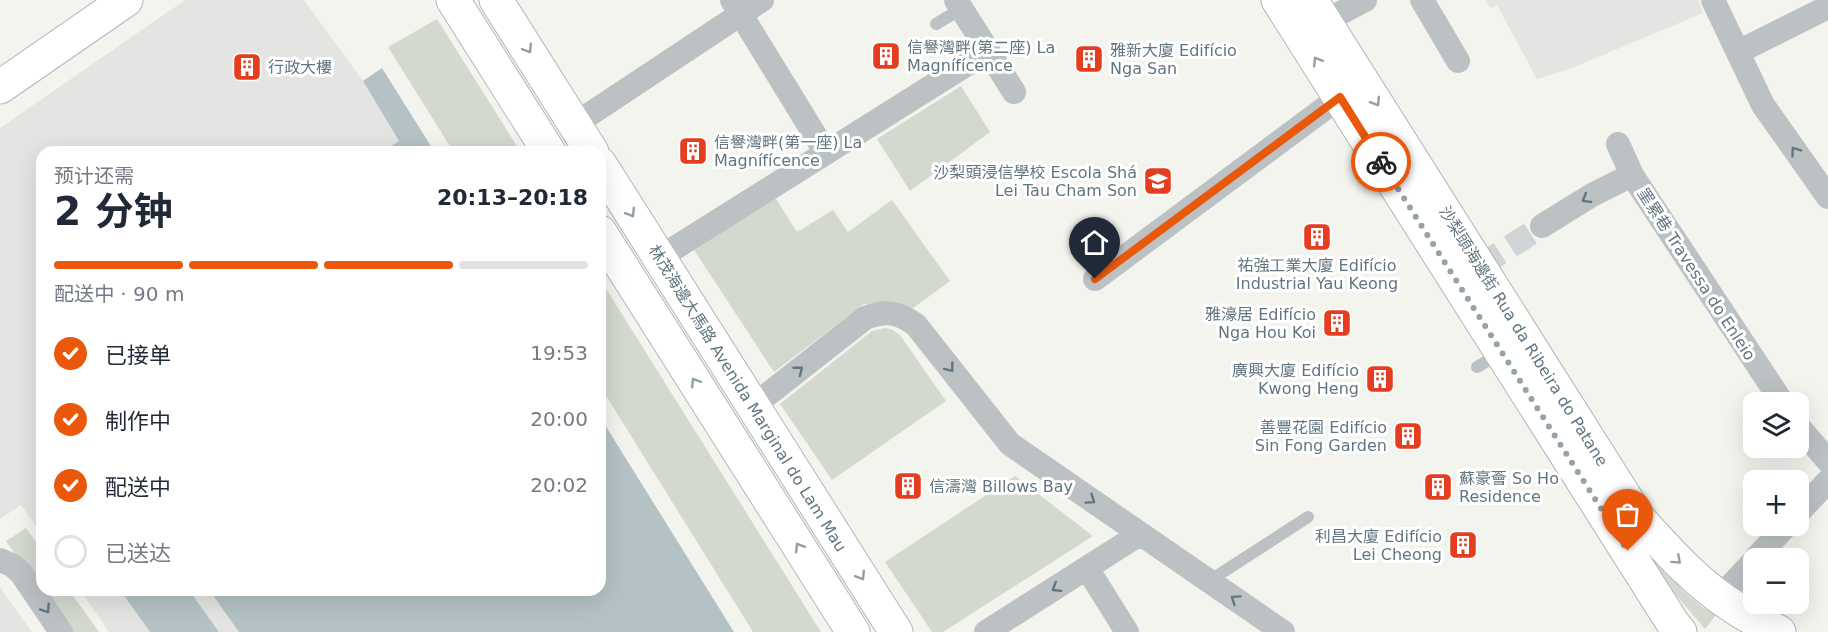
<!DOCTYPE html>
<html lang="zh">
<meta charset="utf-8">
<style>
:root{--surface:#fff;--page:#f6f6f7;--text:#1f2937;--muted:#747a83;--line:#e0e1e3;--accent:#ea580c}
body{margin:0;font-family:"DejaVu Sans","Noto Sans SC",sans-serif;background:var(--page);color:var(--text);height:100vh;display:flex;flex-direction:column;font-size:22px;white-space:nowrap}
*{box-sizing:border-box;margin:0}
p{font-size:20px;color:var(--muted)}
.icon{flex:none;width:33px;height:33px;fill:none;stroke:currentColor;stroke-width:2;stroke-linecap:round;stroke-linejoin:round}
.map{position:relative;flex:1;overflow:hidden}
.drawer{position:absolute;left:36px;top:146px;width:570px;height:450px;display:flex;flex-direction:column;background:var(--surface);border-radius:18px;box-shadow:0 6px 24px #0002}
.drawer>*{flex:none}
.controls{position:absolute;left:1743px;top:392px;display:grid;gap:12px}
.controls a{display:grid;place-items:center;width:66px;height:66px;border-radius:12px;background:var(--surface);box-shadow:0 6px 24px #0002;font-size:30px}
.pin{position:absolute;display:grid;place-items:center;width:51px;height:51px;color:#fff;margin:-62px -26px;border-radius:50% 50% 50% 0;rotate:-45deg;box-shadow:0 0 6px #0007}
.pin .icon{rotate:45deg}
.courier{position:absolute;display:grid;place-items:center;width:60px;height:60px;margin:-30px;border:4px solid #ea580c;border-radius:50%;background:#fff;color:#222;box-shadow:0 2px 8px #0007}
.head em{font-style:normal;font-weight:700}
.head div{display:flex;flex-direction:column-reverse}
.head{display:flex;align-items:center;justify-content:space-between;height:102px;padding:0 18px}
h1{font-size:39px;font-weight:700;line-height:45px}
.bar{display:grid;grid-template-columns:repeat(4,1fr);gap:9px 6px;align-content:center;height:72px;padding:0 18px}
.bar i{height:8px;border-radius:4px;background:var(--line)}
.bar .current{background:var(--accent)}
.bar p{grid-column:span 4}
ol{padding:0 18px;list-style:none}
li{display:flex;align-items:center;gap:18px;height:66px}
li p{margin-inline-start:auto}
li .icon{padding:6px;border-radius:50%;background:var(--accent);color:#fff;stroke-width:4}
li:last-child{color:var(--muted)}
li i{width:33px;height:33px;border:3px solid var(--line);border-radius:50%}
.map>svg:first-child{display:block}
.built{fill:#e4e5e3}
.green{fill:#d3d9cf}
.water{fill:#b4c2c6}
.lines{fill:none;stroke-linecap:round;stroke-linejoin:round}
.street-tunnel{stroke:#d0d4d4;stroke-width:24;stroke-dasharray:24 12;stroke-linecap:butt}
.secondary-casing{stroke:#b1b7bb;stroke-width:35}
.primary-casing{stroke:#b0b5b8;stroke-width:35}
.lane{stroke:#bcc1c4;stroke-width:12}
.street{stroke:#bcc1c4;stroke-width:24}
.secondary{stroke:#fff;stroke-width:33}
.primary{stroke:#fff;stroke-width:33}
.oneway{stroke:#919fa7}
.oneway2{stroke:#627681}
.done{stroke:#95a2a8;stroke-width:6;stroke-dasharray:0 10.8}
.route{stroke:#ea580c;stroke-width:8}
.labels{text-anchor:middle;stroke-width:6;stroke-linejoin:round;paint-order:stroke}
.poi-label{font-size:16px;fill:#627681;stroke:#fff;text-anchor:start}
.street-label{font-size:16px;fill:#627681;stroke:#fff}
</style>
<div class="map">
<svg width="1828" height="632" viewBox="0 0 1828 632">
<rect width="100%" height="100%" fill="#f4f4ef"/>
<path class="built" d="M185,0H304L363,81L399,141L384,152H42V535L21,505L0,519V128Z
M1486,0H1698L1703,13L1572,68L1537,79L1497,5L1490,8Z
M0,587L32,632H0Z
M80,590H120L150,632H109Z
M189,590H209L239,632H219Z"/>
<path class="green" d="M437,19L520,151H453L388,47Z
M961,86L990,132L910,191L877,139Z
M775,197L797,232L833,210L848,232L892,200L950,281L912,309L895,302L864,304L774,372L694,250Z
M600,279L821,632H753L600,386Z
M885,328L891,329L900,335L946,401L832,480L780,404L872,331Z
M1015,476L1093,536L943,632H932L885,562Z
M1602,480L1683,591L1702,607L1716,615L1705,629L1676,595L1648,558Z
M26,528L42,550V590H69L99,632H69L6,541Z"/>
<path class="water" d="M382,68L434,151H384L399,141L363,81Z
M600,417L734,632H239L209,590H600Z
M120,590H189L219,632H150Z"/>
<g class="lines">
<path class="street-tunnel" d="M1480,266L1542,226"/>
<g class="secondary-casing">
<path id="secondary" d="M453,0L549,152
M496,0L592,152
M0,87L126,0
M600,164L896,632
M600,232L853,632"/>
</g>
<g class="primary-casing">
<path id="primary" d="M1278,0L1674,625L1680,632
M1311,0L1639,519C1668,551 1697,584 1734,607C1748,617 1764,624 1779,632"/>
</g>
<path class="lane" d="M936,24L961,9
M1477,367L1489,360L1501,357
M1209,581L1308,517"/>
<path class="street" d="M732,0L826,153
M956,0L1014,92
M1422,0L1458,61
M1713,0L1763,105L1828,197
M1324,22L1365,0
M1738,52L1822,10
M575,124L762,0
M1618,144L1632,175L1782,402
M1542,226L1592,195L1632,175
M659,258L988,51
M1095,279L1340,97
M753,406L865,318C887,310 898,312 916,325L1010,444L1283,632
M1798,426L1828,461
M1798,513L1828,481
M1756,558L1787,525
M0,560L12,565L21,573L61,632
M1087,568L1127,632
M1720,597L1754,561
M986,632L1140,534"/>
<use href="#secondary" class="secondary"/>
<use href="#primary" class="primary"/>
</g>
<defs><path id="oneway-chevron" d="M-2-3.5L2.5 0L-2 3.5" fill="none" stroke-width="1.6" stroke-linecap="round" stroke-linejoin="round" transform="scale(1.5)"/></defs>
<g class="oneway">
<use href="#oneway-chevron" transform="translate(528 49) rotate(58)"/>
<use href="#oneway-chevron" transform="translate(1317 61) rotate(-122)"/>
<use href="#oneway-chevron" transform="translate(1376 102) rotate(58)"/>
<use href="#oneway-chevron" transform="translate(631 213) rotate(58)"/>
<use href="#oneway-chevron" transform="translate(695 382) rotate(-122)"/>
<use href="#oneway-chevron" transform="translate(799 547) rotate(-122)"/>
<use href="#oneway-chevron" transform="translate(1677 560) rotate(42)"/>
<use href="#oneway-chevron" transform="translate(861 576) rotate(58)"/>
</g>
<g class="oneway2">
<use href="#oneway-chevron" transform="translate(1795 151) rotate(-125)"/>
<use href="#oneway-chevron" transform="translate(1586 199) rotate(149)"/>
<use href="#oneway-chevron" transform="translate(950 368) rotate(52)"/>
<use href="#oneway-chevron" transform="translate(799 370) rotate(-38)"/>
<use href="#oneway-chevron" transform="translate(1091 500) rotate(34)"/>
<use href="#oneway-chevron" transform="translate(1056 588) rotate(148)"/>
<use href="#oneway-chevron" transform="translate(1235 599) rotate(-145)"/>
<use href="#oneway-chevron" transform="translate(46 609) rotate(56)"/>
</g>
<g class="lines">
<path class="done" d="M1381,162L1628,551"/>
<path class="route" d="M1095,279L1340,97L1381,162"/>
</g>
<defs>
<g id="building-square" transform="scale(1.5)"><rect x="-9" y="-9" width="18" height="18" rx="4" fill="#e43d1f" stroke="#fff"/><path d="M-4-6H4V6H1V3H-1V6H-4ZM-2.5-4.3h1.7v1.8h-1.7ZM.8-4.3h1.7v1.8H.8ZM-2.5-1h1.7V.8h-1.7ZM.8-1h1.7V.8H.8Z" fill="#fff"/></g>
<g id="school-square" transform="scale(1.5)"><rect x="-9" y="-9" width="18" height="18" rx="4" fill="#e43d1f" stroke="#fff"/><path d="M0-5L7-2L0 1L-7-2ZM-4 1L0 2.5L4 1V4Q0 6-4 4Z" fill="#fff"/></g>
</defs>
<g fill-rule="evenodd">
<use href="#building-square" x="886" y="56"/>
<use href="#building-square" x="1089" y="59"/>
<use href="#building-square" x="247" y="67"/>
<use href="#building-square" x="693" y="151"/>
<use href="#school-square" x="1158" y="181"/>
<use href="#building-square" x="1317" y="237"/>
<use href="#building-square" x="1337" y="323"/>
<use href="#building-square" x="1380" y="379"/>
<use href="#building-square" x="1408" y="436"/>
<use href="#building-square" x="908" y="486"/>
<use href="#building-square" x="1438" y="487"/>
<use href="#building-square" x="1463" y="545"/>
</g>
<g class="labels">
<g class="poi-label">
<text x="907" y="53">信譽灣畔(第二座) La<tspan x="907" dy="18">Magnífícence</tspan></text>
<text x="1110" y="56">雅新大廈 Edifício<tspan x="1110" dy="18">Nga San</tspan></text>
<text x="268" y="73">行政大樓</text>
<text x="714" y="148">信譽灣畔(第一座) La<tspan x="714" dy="18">Magnífícence</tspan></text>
<text x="1137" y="178" text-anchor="end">沙梨頭浸信學校 Escola Shá<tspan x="1137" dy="18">Lei Tau Cham Son</tspan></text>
<text x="1317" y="271" text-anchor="middle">祐強工業大廈 Edifício<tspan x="1317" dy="18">Industrial Yau Keong</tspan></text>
<text x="1316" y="320" text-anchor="end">雅濠居 Edifício<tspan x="1316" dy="18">Nga Hou Koi</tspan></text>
<text x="1359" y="376" text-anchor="end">廣興大廈 Edifício<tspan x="1359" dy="18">Kwong Heng</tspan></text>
<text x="1387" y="433" text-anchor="end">善豐花園 Edifício<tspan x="1387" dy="18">Sin Fong Garden</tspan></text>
<text x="1459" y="484">蘇豪薈 So Ho<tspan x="1459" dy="18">Residence</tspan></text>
<text x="929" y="492">信濤灣 Billows Bay</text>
<text x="1442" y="542" text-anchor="end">利昌大廈 Edifício<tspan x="1442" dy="18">Lei Cheong</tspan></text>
</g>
<g class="street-label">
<text transform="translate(1697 274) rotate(57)" y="6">罣累巷 Travessa do Enleio</text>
<text transform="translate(1524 336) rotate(58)" y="6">沙梨頭海邊街 Rua da Ribeira do Patane</text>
<text transform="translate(748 398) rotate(58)" y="6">林茂海邊大馬路 Avenida Marginal do Lam Mau</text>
</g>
</g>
</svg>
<div class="controls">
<a><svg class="icon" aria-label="layers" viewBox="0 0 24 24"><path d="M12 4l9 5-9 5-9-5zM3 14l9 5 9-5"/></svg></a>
<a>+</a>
<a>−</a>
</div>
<div class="pin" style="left:1628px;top:551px;background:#ea580c"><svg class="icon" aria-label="bag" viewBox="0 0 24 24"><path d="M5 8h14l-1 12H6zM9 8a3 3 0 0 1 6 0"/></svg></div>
<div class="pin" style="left:1095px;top:279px;background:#1f2937"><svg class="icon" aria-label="home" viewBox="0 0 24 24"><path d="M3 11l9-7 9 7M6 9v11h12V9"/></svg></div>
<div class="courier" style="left:1381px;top:162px"><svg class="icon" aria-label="bike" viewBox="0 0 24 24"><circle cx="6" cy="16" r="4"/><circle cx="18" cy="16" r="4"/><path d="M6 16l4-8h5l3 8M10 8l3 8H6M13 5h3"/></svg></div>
<section class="drawer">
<div class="head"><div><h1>2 分钟</h1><p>预计还需</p></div><em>20:13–20:18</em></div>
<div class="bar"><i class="current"></i><i class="current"></i><i class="current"></i><i></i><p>配送中 · 90 m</p></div>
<ol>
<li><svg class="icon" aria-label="check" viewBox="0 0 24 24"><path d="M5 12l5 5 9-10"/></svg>已接单<p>19:53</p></li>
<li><svg class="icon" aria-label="check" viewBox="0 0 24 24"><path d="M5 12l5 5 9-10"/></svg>制作中<p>20:00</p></li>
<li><svg class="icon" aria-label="check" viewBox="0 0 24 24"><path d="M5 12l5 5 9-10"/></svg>配送中<p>20:02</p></li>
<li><i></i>已送达</li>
</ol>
</section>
</div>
